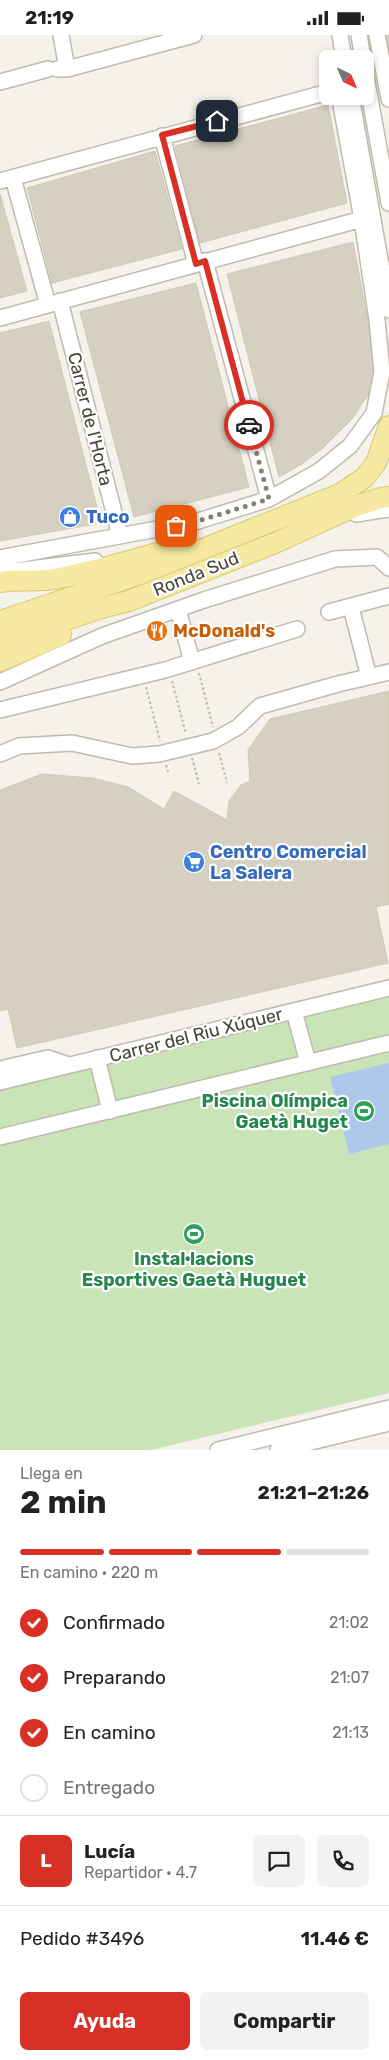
<!DOCTYPE html>
<html lang="es">
<meta charset="utf-8">
<style>
:root{--surface:#fff;--page:#f2f2f2;--text:#222;--muted:#767676;--line:#e0e0e0;--accent:#d93025}
body{margin:0;font-family:Rubik,sans-serif;background:var(--page);color:var(--text);height:100vh;display:flex;flex-direction:column;font-size:19px;white-space:nowrap}
*{box-sizing:border-box;margin:0}
p{font-size:16px;color:var(--muted)}
.icon{flex:none;width:28px;height:28px;fill:none;stroke:currentColor;stroke-width:2;stroke-linecap:round;stroke-linejoin:round}
.map{position:relative;height:1415px;overflow:hidden}
.drawer{display:flex;flex-direction:column;background:var(--surface);flex:1}
.drawer>*{flex:none}
.needle{width:32px;rotate:136deg}
.fabs{position:absolute;left:319px;top:15px;display:grid;gap:10px}
.fabs a{display:grid;place-items:center;width:55px;height:55px;border-radius:8px;background:var(--surface);box-shadow:0 2px 8px #0003;font-size:25px}
.pin{position:absolute;display:grid;place-items:center;width:42px;height:42px;color:#fff;margin:-21px;border-radius:10px;box-shadow:0 2px 8px #0006}
.courier{position:absolute;display:grid;place-items:center;width:50px;height:50px;margin:-25px;border:4px solid #d93025;border-radius:50%;background:#fff;color:#222;box-shadow:0 1px 6px #0007}
.head em{font-style:normal;font-weight:700}
.head div{display:flex;flex-direction:column-reverse}
.head{display:flex;align-items:center;justify-content:space-between;height:85px;padding:0 20px}
h1{font-size:32px;font-weight:700;line-height:38px}
.bar{display:grid;grid-template-columns:repeat(4,1fr);gap:8px 5px;align-content:center;height:60px;padding:0 20px}
.bar i{height:6px;border-radius:4px;background:var(--line)}
.bar .on{background:var(--accent)}
.bar p{grid-column:span 4}
.line{display:flex;align-items:center;gap:12px;padding:0 20px;border-top:1px solid var(--line)}
.line div{flex:1}
.round{display:grid;place-items:center;flex:none;width:52px;height:52px;border-radius:8px;background:var(--page)}
ol{padding:0 20px;list-style:none}
li{display:flex;align-items:center;gap:15px;height:55px}
li p{margin-inline-start:auto}
li .icon{padding:5px;border-radius:50%;background:var(--accent);color:#fff;stroke-width:4}
li:last-child{color:var(--muted)}
li i{width:28px;height:28px;border:2px solid var(--line);border-radius:50%}
.action{display:flex;gap:10px;margin-top:auto;padding:10px 20px}
.action a{flex:1;height:58px;border-radius:8px;background:var(--accent);color:#fff;font-size:20px;font-weight:700;line-height:58px;text-align:center}
.action a+a{background:var(--page);color:var(--text)}
.status{display:flex;justify-content:space-between;align-items:center;height:35px;padding:0 25px;background:var(--surface);direction:ltr}
.status svg{height:14px;fill:currentColor}
.map>svg:first-child{display:block}
.green{fill:#c9e4b7}
.water{fill:#adc8eb}
.building{fill:#d5d0c1;stroke:#cfc9b5}
.lines{fill:none;stroke-linecap:round;stroke-linejoin:round}
.minor-casing{stroke:#bfbbae;stroke-width:18}
.major-casing{stroke:#daca72;stroke-width:22}
.path{stroke:#bfb9a0;stroke-width:2;stroke-dasharray:2.5 2.5;stroke-linecap:butt}
.minor{stroke:#fff;stroke-width:15}
.major{stroke:#f6eaa2;stroke-width:20}
.done{stroke:#848177;stroke-width:5;stroke-dasharray:0 9}
.route{stroke:#d93025;stroke-width:6}
.labels{text-anchor:middle;stroke-width:4.5;stroke-linejoin:round;paint-order:stroke}
.street-label{font-size:18px;fill:#474439;stroke:#fff}
.shop-label{font-size:18px;font-weight:bold;fill:#366cbe;stroke:#fff;text-anchor:start}
.food-label{font-size:18px;font-weight:bold;fill:#c56008;stroke:#fff;text-anchor:start}
.leisure-label{font-size:18px;font-weight:bold;fill:#27864d;stroke:#fff;text-anchor:end}
</style>
<div class="status"><b>21:19</b><svg viewBox="0 0 49 12"><path d="M0 12V9h3v3zM5 12V6h3v6zM10 12V3h3v9zM15 12V0h3v12zM26 1h20v11H26zM47 4h2v5h-2z"/></svg></div>
<div class="map">
<svg width="389" height="1415" viewBox="0 0 389 1415">
<rect width="100%" height="100%" fill="#f4f2eb"/>
<path class="green" d="M389,946V1358L151,1415H0V1040Z"/>
<path class="water" d="M389,1028V1109L349,1119L330,1042Z"/>
<path class="building" d="M380,0H389V48Z
M328,70L347,168L200,208L175,111Z
M155,116L182,214L52,248L27,153Z
M0,159L27,256L0,263Z
M353,207L375,324L368,360L352,384L323,413L302,429L279,442L227,239Z
M196,248L249,452L134,482L80,277Z
M49,286L101,488L0,506V298Z
M389,656V869L376,872L388,928L17,1013L8,974L0,976V755L42,739L92,743L128,752L164,774L174,756L227,785L229,766L241,750L250,746L248,715L270,684Z"/>
<g class="lines">
<g class="minor-casing">
<path id="minor" d="M61,0L67,34
M340,0L344,24
M359,0L363,24
M377,0L389,64
M57,34H67L194,0
M365,36L389,168
M0,47L48,34
M351,61L389,275
M162,101L196,229
M13,143L48,270
M0,146L328,57
M205,226L269,464
M60,266L120,501
M0,283L362,184
M356,479L389,474
M0,523L195,487L269,464L319,436L350,411L374,378L382,337L377,285L362,184L340,65L342,61
M0,531L14,536L95,526
M178,574L192,627
M329,577L389,561
M353,580L369,642
M0,647L102,601L204,565L335,524L377,522L389,533
M0,675L165,635L297,594
M0,719L19,711L72,708L132,721L159,719L213,706L238,692L260,671L338,649L389,637
M294,976L308,1028
M97,1023L110,1076
M4,1033L48,1023L69,1030
M0,1047L389,953
M0,1102L389,1008
M218,1415L389,1373
M278,1415L389,1388"/>
</g>
<g class="major-casing">
<path id="major" d="M0,547C18,544 37,547 54,544C97,536 138,523 179,512
M0,586L143,538L340,459L364,443L376,428L389,391
M0,607L101,573L129,566L275,508L356,471L381,463L389,462
M0,626L61,600"/>
</g>
<path class="path" d="M199,638L213,692
M172,646L186,699
M146,652L160,706
M219,718L227,748
M192,723L199,749
M166,730L168,737"/>
<use href="#minor" class="minor"/>
<use href="#major" class="major"/>
</g>
<g class="lines">
<path class="done" d="M176,491L195,487L269,464L249,390"/>
<path class="route" d="M217,86L162,100L196,229L205,226L249,390"/>
</g>
<defs>
<g id="shop-disc" transform="scale(1.125)"><circle r="9.5" fill="#3f7fe0" stroke="#fff"/><path d="M-5-2.5h2.3a2.7 3.5 0 0 1 5.4 0H5L5.5 6h-11ZM-1.5-2.5h3a1.5 2.3 0 0 0-3 0Z" fill="#fff"/></g>
<g id="restaurant-disc" transform="scale(1.125)"><circle r="9.5" fill="#e8710a" stroke="#fff"/><path d="M-5-6h1v4h1v-4h1v4h1v-4h1v5L-1.5 .5V6h-2V.5L-5-1ZM5-6V6H3V1.5H1.5Q1.5-4 5-6Z" fill="#fff"/></g>
<g id="supermarket-disc" transform="scale(1.125)"><circle r="9.5" fill="#3f7fe0" stroke="#fff"/><path d="M-6-5.5h2.5l.6 2H6L4.5 2H-2.5L-4.4-4H-6ZM-1.5 3.2a1.3 1.3 0 1 0 .1 0ZM3 3.2a1.3 1.3 0 1 0 .1 0Z" fill="#fff"/></g>
<g id="stadium-disc" transform="scale(1.125)"><circle r="9.5" fill="#2e9e5b" stroke="#fff"/><path d="M0-5a6.5 5 0 1 0 0 10a6.5 5 0 1 0 0-10ZM-3.5-1.8h7v3.6h-7Z" fill="#fff"/></g>
</defs>
<g fill-rule="evenodd">
<use href="#shop-disc" x="70" y="482"/>
<use href="#restaurant-disc" x="157" y="596"/>
<use href="#supermarket-disc" x="194" y="827"/>
<use href="#stadium-disc" x="364" y="1076"/>
<use href="#stadium-disc" x="194" y="1199"/>
</g>
<g class="labels">
<g class="street-label">
<text transform="translate(90 384) rotate(76)" y="6">Carrer de l'Horta</text>
<text transform="translate(196 539) rotate(-22)" y="6">Ronda Sud</text>
<text transform="translate(196 1000) rotate(-14)" y="6">Carrer del Riu Xúquer</text>
</g>
<g class="shop-label">
<text x="86" y="488">Tuco</text>
<text x="210" y="823">Centro Comercial<tspan x="210" dy="21">La Salera</tspan></text>
</g>
<g class="food-label">
<text x="173" y="602">McDonald's</text>
</g>
<g class="leisure-label">
<text x="348" y="1072">Piscina Olímpica<tspan x="348" dy="21">Gaetà Huget</tspan></text>
<text x="194" y="1230" text-anchor="middle">Instal·lacions<tspan x="194" dy="21">Esportives Gaetà Huguet</tspan></text>
</g>
</g>
</svg>
<div class="fabs">
<a><svg class="needle" viewBox="-14 -14 28 28"><path d="M0-13l5 13h-10z" fill="#e53935"/><path d="M0 13l5-13h-10z" fill="#767676"/></svg></a>
</div>
<div class="pin" style="left:176px;top:491px;background:#ea580c"><svg class="icon" aria-label="bag" viewBox="0 0 24 24"><path d="M5 8h14l-1 12H6zM9 8a3 3 0 0 1 6 0"/></svg></div>
<div class="pin" style="left:217px;top:86px;background:#1f2937"><svg class="icon" aria-label="home" viewBox="0 0 24 24"><path d="M3 11l9-7 9 7M6 9v11h12V9"/></svg></div>
<div class="courier" style="left:249px;top:390px"><svg class="icon" aria-label="car" viewBox="0 0 24 24"><path d="M5 17H2v-5l4-1 3-4h7l3 4 3 1v5h-3M9 17h6M6 11h13"/><circle cx="7" cy="17" r="2"/><circle cx="17" cy="17" r="2"/></svg></div>
</div>
<section class="drawer">
<div class="head"><div><h1>2 min</h1><p>Llega en</p></div><em>21:21–21:26</em></div>
<div class="bar"><i class="on"></i><i class="on"></i><i class="on"></i><i></i><p>En camino · 220 m</p></div>
<ol>
<li><svg class="icon" aria-label="check" viewBox="0 0 24 24"><path d="M5 12l5 5 9-10"/></svg>Confirmado<p>21:02</p></li>
<li><svg class="icon" aria-label="check" viewBox="0 0 24 24"><path d="M5 12l5 5 9-10"/></svg>Preparando<p>21:07</p></li>
<li><svg class="icon" aria-label="check" viewBox="0 0 24 24"><path d="M5 12l5 5 9-10"/></svg>En camino<p>21:13</p></li>
<li><i></i>Entregado</li>
</ol>
<div class="line" style="height:90px"><b class="round" style="background:var(--accent);color:#fff">L</b><div><b>Lucía</b><p>Repartidor · 4.7</p></div><a class="round"><svg class="icon" aria-label="chat" viewBox="0 0 24 24"><path d="M4 5h16v11H9l-5 4z"/></svg></a><a class="round"><svg class="icon" aria-label="phone" viewBox="0 0 24 24"><path d="M5 4h4l2 5-3 2q2 4 5 5l2-3 5 2v4C11 20 4 13 5 4z"/></svg></a></div>
<div class="line" style="height:65px"><div>Pedido #3496</div><b>11.46 €</b></div>
<div class="action"><a>Ayuda</a><a>Compartir</a></div>
</section>
